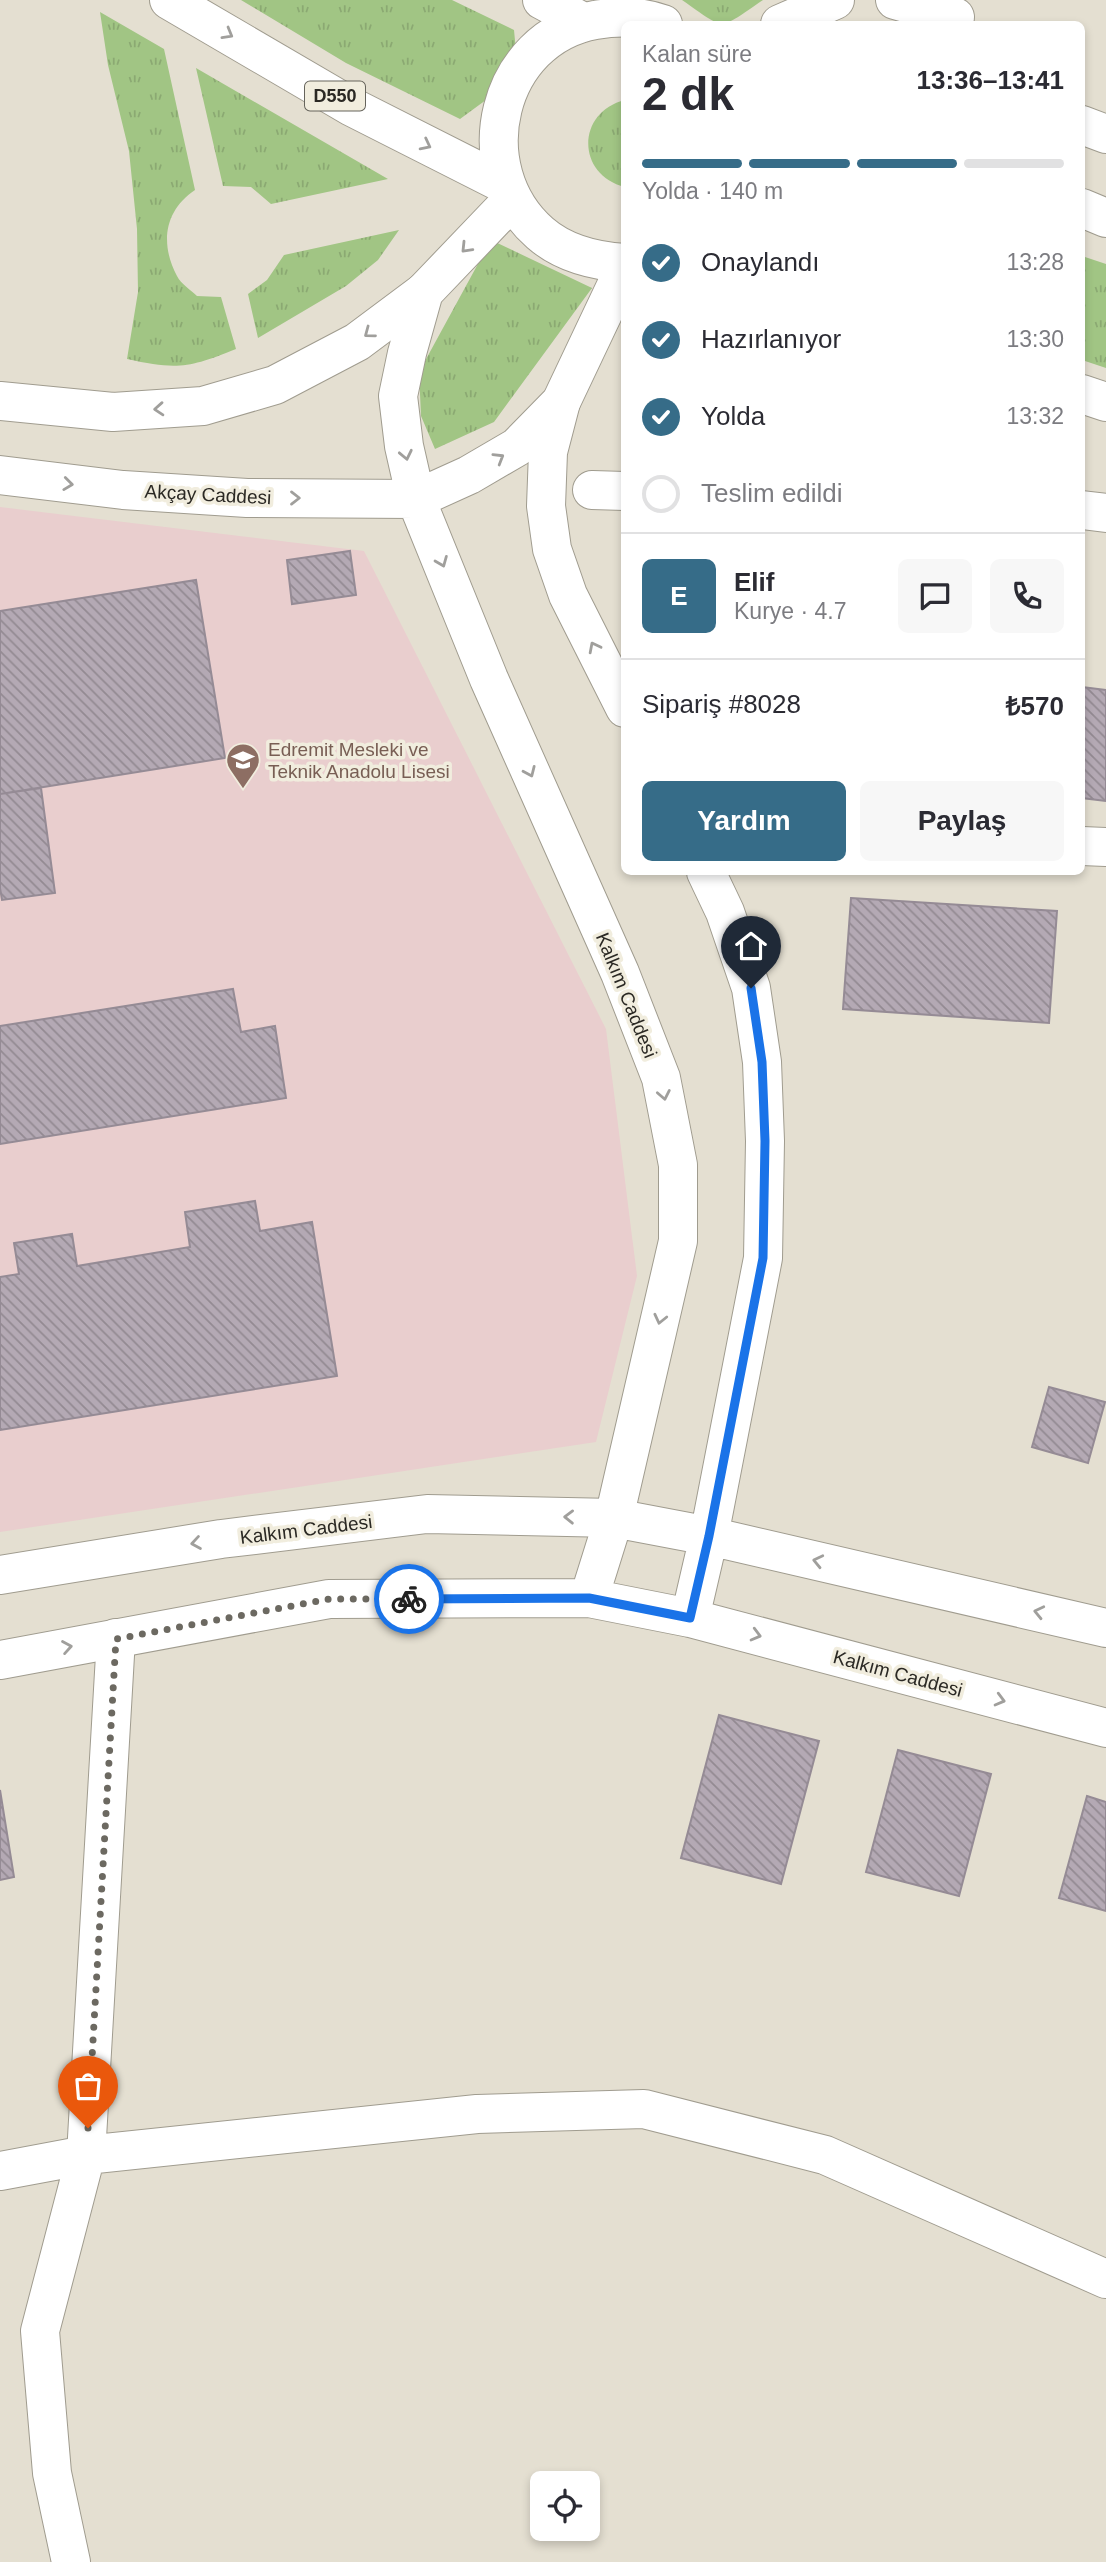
<!DOCTYPE html>
<html lang="tr">
<meta charset="utf-8">
<style>
:root{--surface:#fff;--page:#f7f7f7;--text:#2b2b33;--muted:#7c7c81;--line:#e1e1e2;--accent:#366c88}
body{margin:0;font-family:Arial,sans-serif;background:var(--page);color:var(--text);height:100vh;display:flex;flex-direction:column;font-size:26px;white-space:nowrap}
*{box-sizing:border-box;margin:0}
p{font-size:23px;color:var(--muted)}
.icon{flex:none;width:38px;height:38px;fill:none;stroke:currentColor;stroke-width:2;stroke-linecap:round;stroke-linejoin:round}
.map{position:relative;flex:1;overflow:hidden}
.details{position:absolute;left:621px;top:21px;width:464px;height:854px;display:flex;flex-direction:column;background:var(--surface);border-radius:10px;box-shadow:0 4px 10px #0003}
.details>*{flex:none}
.tools{position:absolute;left:530px;top:2471px;display:grid;gap:14px}
.tools a{display:grid;place-items:center;width:70px;height:70px;border-radius:10px;background:var(--surface);box-shadow:0 4px 10px #0003;font-size:35px}
.pin{position:absolute;display:grid;place-items:center;width:60px;height:60px;color:#fff;margin:-72px -30px;border-radius:50% 50% 50% 0;rotate:-45deg;box-shadow:0 0 7px #0007}
.pin .icon{rotate:45deg}
.courier{position:absolute;display:grid;place-items:center;width:70px;height:70px;margin:-35px;border:5px solid #1a73e8;border-radius:50%;background:#fff;color:#222;box-shadow:0 2px 9px #0007}
.headline em{font-style:normal;font-weight:700}
.headline div{display:flex;flex-direction:column-reverse}
.headline{display:flex;align-items:center;justify-content:space-between;height:119px;padding:0 21px}
h1{font-size:46px;font-weight:700;line-height:52px}
.bar{display:grid;grid-template-columns:repeat(4,1fr);gap:10px 7px;align-content:center;height:84px;padding:0 21px}
.bar i{height:9px;border-radius:5px;background:var(--line)}
.bar .on{background:var(--accent)}
.bar p{grid-column:span 4}
.line{display:flex;align-items:center;gap:18px;padding:0 21px;border-top:2px solid var(--line)}
.line div{flex:1}
.round{display:grid;place-items:center;flex:none;width:74px;height:74px;border-radius:10px;background:var(--page)}
ol{padding:0 21px;list-style:none}
li{display:flex;align-items:center;gap:21px;height:77px}
li p{margin-inline-start:auto}
li .icon{padding:7px;border-radius:50%;background:var(--accent);color:#fff;stroke-width:4}
li:last-child{color:var(--muted)}
li i{width:38px;height:38px;border:4px solid var(--line);border-radius:50%}
.cta{display:flex;gap:14px;margin-top:auto;padding:14px 21px}
.cta a{flex:1;height:80px;border-radius:10px;background:var(--accent);color:#fff;font-size:28px;font-weight:700;line-height:80px;text-align:center}
.cta a+a{background:var(--page);color:var(--text)}
.map>svg:first-child{display:block}
.education{fill:#e9cece}
.grass{fill:url(#grass-tufts)}
.building{fill:url(#building-back-hatch);stroke:#958b95;stroke-width:2}
.lines{fill:none;stroke-linecap:round;stroke-linejoin:round}
.minor-casing{stroke:#a09c8f;stroke-width:40}
.major-casing{stroke:#a09c8f;stroke-width:40}
.highway-casing{stroke:#a09c8f;stroke-width:40}
.minor{stroke:#fff;stroke-width:38}
.major{stroke:#fff;stroke-width:38}
.highway{stroke:#fff;stroke-width:38}
.oneway{stroke:#a09f9c}
.done{stroke:#6c6961;stroke-width:7;stroke-dasharray:0 12.6}
.route{stroke:#1a73e8;stroke-width:9}
.labels{text-anchor:middle;stroke-width:7;stroke-linejoin:round;paint-order:stroke}
.shield{fill:#f1edde;stroke:#66645c;stroke-width:2}
.shield-label{font-size:18px;font-weight:bold;fill:#2b2924}
.street-label{font-size:19px;fill:#2b2924;stroke:#f1edde}
.education-label{font-size:19px;fill:#785e54;stroke:#f1edde;text-anchor:start}
</style>
<div class="map">
<svg width="1106" height="2562" viewBox="0 0 1106 2562">
<defs>
<pattern id="grass-tufts" width="24" height="20" patternUnits="userSpaceOnUse" patternTransform="scale(1.75)"><rect width="24" height="20" fill="#a1c584"/><path d="M3 7l-1-3M5 7V3M7 7l1-3M15 17l-1-3M17 17v-4M19 17l1-3" fill="none" stroke="#8ba972"/></pattern>
<pattern id="building-back-hatch" width="6" height="6" patternUnits="userSpaceOnUse" patternTransform="scale(1.75)"><rect width="6" height="6" fill="#b4a9b4"/><path d="M-1 5l2 2M0 0l6 6M5-1l2 2" fill="none" stroke="#938a92"/></pattern>
</defs>
<rect width="100%" height="100%" fill="#e4dfd1"/>
<path class="education" d="M0,507L364,551L606,1029L637,1276L596,1442L0,1532Z"/>
<path class="grass" d="M241,0H452L514,30L517,62L490,97L460,119L346,63Z
M682,0H763C717,31 727,31 682,0Z
M100,12L164,49L195,190C164,211 160,244 177,276C181,284 191,290 197,296L221,297L236,349C189,368 177,370 127,359L138,292L137,229L129,151L108,65Z
M196,68L388,179L271,204L251,187L223,186Z
M625,100V187C576,175 576,112 625,100Z
M399,230L378,260L346,286L258,338L248,294L267,280L284,255Z
M491,240L592,288L494,422L435,449L421,416L419,372Z
M1082,256L1106,264V368L1082,360Z"/>
<path class="building" d="M350,551L356,595L292,604L287,560Z
M196,580L225,758L0,794V611Z
M1082,687L1106,690V801L1082,798Z
M41,788L55,893L2,900L0,888V794Z
M851,898L1057,911L1049,1023L843,1009Z
M233,989L241,1032L275,1026L286,1098L0,1144V1026Z
M255,1201L260,1231L312,1222L337,1376L0,1430V1277L19,1274L14,1243L72,1234L77,1266L190,1247L185,1212Z
M1049,1387L1105,1402L1088,1463L1032,1447Z
M719,1715L819,1741L781,1884L681,1858Z
M898,1750L991,1774L959,1896L866,1872Z
M0,1790L14,1877L0,1880Z
M1087,1796L1106,1802V1911L1059,1898Z"/>
<g class="lines">
<g class="minor-casing">
<path id="minor" d="M592,490L625,491
M1082,510L1106,513
M1082,846L1106,847
M0,2171L86,2155L477,2114L644,2109L825,2155L1106,2279
M71,2562L52,2473L40,2331L86,2155L116,1638"/>
</g>
<g class="major-casing">
<path id="major" d="M1082,125L1106,134
M0,401L113,412L203,406L275,385L357,342L424,292
M561,402L548,452L546,506L552,549L568,595L625,708
M0,475L123,490L247,498L416,499L489,679L620,973L661,1078L678,1165V1241L614,1518L589,1598
M0,1575L221,1539L427,1514L614,1518L709,1536L1106,1628
M690,1618L709,1536L763,1258L765,1141L762,1062L751,988L725,912L706,872
M0,1660L329,1599L589,1598L690,1618L1106,1728"/>
</g>
<g class="highway-casing">
<path id="highway" d="M169,0L352,107L506,185
M542,0L583,22
M895,0L955,17
M780,24L835,0
M513,199L424,292L407,353L398,396L404,446L416,499L469,475L517,447L561,402L625,267
M1082,208L1106,218
M625,263C594,261 564,254 540,233C466,168 496,38 595,20C619,16 641,16 663,24
M1082,394L1106,402"/>
</g>
<use href="#minor" class="minor"/>
<use href="#major" class="major"/>
<use href="#highway" class="highway"/>
</g>
<defs><path id="oneway-chevron" d="M-2-3.5L2.5 0L-2 3.5" fill="none" stroke-width="1.6" stroke-linecap="round" stroke-linejoin="round" transform="scale(1.75)"/></defs>
<g class="oneway">
<use href="#oneway-chevron" transform="translate(228 34) rotate(30)"/>
<use href="#oneway-chevron" transform="translate(426 145) rotate(27)"/>
<use href="#oneway-chevron" transform="translate(466 248) rotate(134)"/>
<use href="#oneway-chevron" transform="translate(369 333) rotate(143)"/>
<use href="#oneway-chevron" transform="translate(159 409) rotate(176)"/>
<use href="#oneway-chevron" transform="translate(406 455) rotate(78)"/>
<use href="#oneway-chevron" transform="translate(499 458) rotate(-31)"/>
<use href="#oneway-chevron" transform="translate(68 484) rotate(7)"/>
<use href="#oneway-chevron" transform="translate(295 498)"/>
<use href="#oneway-chevron" transform="translate(442 562) rotate(68)"/>
<use href="#oneway-chevron" transform="translate(594 647) rotate(-117)"/>
<use href="#oneway-chevron" transform="translate(530 772) rotate(66)"/>
<use href="#oneway-chevron" transform="translate(664 1095) rotate(79)"/>
<use href="#oneway-chevron" transform="translate(660 1319) rotate(103)"/>
<use href="#oneway-chevron" transform="translate(569 1517) rotate(-179)"/>
<use href="#oneway-chevron" transform="translate(196 1543) rotate(171)"/>
<use href="#oneway-chevron" transform="translate(818 1561) rotate(-167)"/>
<use href="#oneway-chevron" transform="translate(1039 1612) rotate(-167)"/>
<use href="#oneway-chevron" transform="translate(756 1635) rotate(15)"/>
<use href="#oneway-chevron" transform="translate(67 1647) rotate(-10)"/>
<use href="#oneway-chevron" transform="translate(1000 1700) rotate(15)"/>
</g>
<g class="lines">
<path class="done" d="M88,2128L116,1639L329,1599H409"/>
<path class="route" d="M409,1599L589,1598L690,1618L709,1536L763,1258L765,1141L762,1062L751,988"/>
</g>
<defs>
<g id="school-pin" transform="scale(1.75)"><path d="M0 17L-7.5 6A9.5 9.5 0 1 1 7.5 6Z" fill="#8d6e63" stroke="#f1edde"/><path d="M0-5L7-2L0 1L-7-2ZM-4 1L0 2.5L4 1V4Q0 6-4 4Z" fill="#fff"/></g>
</defs>
<g fill-rule="evenodd">
<use href="#school-pin" x="243" y="760"/>
</g>
<g class="labels">
<rect class="shield" x="305" y="81.5" width="60" height="29" rx="5"/>
<g class="shield-label">
<text x="335" y="102">D550</text>
</g>
<g class="street-label">
<text transform="translate(208 494) rotate(3)" y="7">Akçay Caddesi</text>
<text transform="translate(627 995) rotate(68)" y="7">Kalkım Caddesi</text>
<text transform="translate(306 1529) rotate(-7)" y="7">Kalkım Caddesi</text>
<text transform="translate(898 1673) rotate(15)" y="7">Kalkım Caddesi</text>
</g>
<g class="education-label">
<text x="268" y="756">Edremit Mesleki ve<tspan x="268" dy="22">Teknik Anadolu Lisesi</tspan></text>
</g>
</g>
</svg>
<div class="tools">
<a><svg class="icon" aria-label="locate" viewBox="0 0 24 24"><circle cx="12" cy="12" r="6"/><path d="M12 2v4M12 18v4M2 12h4M18 12h4"/></svg></a>
</div>
<div class="pin" style="left:88px;top:2128px;background:#ea580c"><svg class="icon" aria-label="bag" viewBox="0 0 24 24"><path d="M5 8h14l-1 12H6zM9 8a3 3 0 0 1 6 0"/></svg></div>
<div class="pin" style="left:751px;top:988px;background:#1f2937"><svg class="icon" aria-label="home" viewBox="0 0 24 24"><path d="M3 11l9-7 9 7M6 9v11h12V9"/></svg></div>
<div class="courier" style="left:409px;top:1599px"><svg class="icon" aria-label="bike" viewBox="0 0 24 24"><circle cx="6" cy="16" r="4"/><circle cx="18" cy="16" r="4"/><path d="M6 16l4-8h5l3 8M10 8l3 8H6M13 5h3"/></svg></div>
<section class="details">
<div class="headline"><div><h1>2 dk</h1><p>Kalan süre</p></div><em>13:36–13:41</em></div>
<div class="bar"><i class="on"></i><i class="on"></i><i class="on"></i><i></i><p>Yolda · 140 m</p></div>
<ol>
<li><svg class="icon" aria-label="check" viewBox="0 0 24 24"><path d="M5 12l5 5 9-10"/></svg>Onaylandı<p>13:28</p></li>
<li><svg class="icon" aria-label="check" viewBox="0 0 24 24"><path d="M5 12l5 5 9-10"/></svg>Hazırlanıyor<p>13:30</p></li>
<li><svg class="icon" aria-label="check" viewBox="0 0 24 24"><path d="M5 12l5 5 9-10"/></svg>Yolda<p>13:32</p></li>
<li><i></i>Teslim edildi</li>
</ol>
<div class="line" style="height:126px"><b class="round" style="background:var(--accent);color:#fff">E</b><div><b>Elif</b><p>Kurye · 4.7</p></div><a class="round"><svg class="icon" aria-label="chat" viewBox="0 0 24 24"><path d="M4 5h16v11H9l-5 4z"/></svg></a><a class="round"><svg class="icon" aria-label="phone" viewBox="0 0 24 24"><path d="M5 4h4l2 5-3 2q2 4 5 5l2-3 5 2v4C11 20 4 13 5 4z"/></svg></a></div>
<div class="line" style="height:91px"><div>Sipariş #8028</div><b>₺570</b></div>
<div class="cta"><a>Yardım</a><a>Paylaş</a></div>
</section>
</div>
